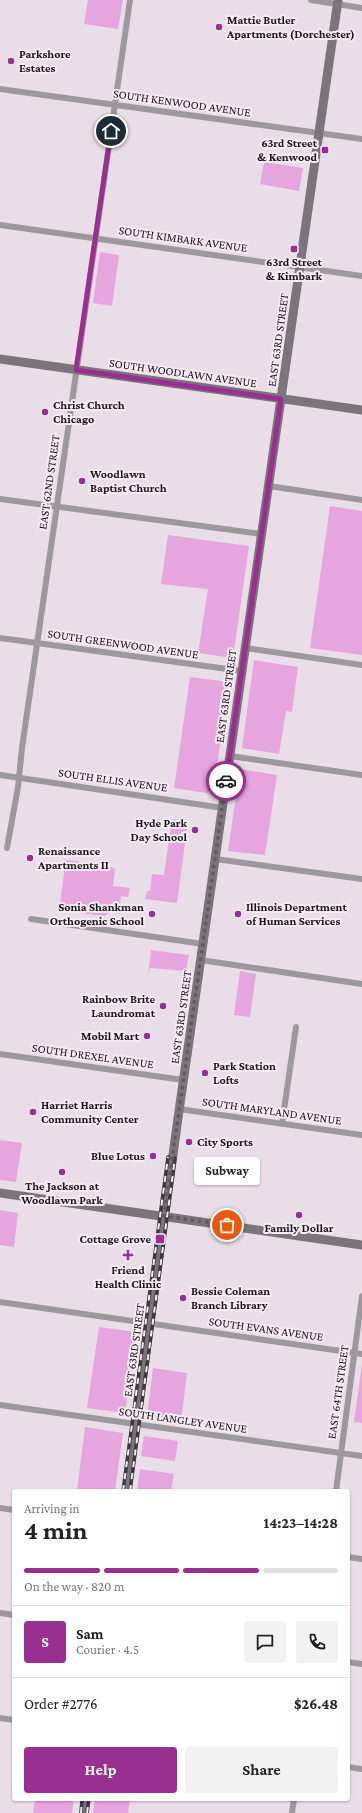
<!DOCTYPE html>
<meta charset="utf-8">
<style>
:root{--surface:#fff;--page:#f2f2f2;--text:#222;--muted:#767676;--line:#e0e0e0;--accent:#982f91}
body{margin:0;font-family:"Crimson Pro",serif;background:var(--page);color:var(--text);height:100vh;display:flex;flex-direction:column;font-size:15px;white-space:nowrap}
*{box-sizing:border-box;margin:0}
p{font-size:13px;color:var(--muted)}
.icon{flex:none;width:22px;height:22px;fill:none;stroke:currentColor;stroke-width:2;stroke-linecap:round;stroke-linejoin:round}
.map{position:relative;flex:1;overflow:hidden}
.panel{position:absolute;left:12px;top:1489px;width:338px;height:312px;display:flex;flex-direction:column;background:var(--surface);border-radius:4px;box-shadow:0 1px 3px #0004}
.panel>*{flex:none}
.pin{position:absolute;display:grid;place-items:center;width:34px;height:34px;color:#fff;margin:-17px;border:2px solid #fff;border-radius:50%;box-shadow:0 1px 4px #0007}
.courier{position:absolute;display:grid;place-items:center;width:40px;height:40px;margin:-20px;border:3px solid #982f91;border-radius:50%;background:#fff;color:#222;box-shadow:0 1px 5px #0007}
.bubble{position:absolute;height:28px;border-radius:4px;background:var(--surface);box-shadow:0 1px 3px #0004;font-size:13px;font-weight:700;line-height:28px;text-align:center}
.headline em{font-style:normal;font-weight:700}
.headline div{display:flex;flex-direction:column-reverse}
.headline{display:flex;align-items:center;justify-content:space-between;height:68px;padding:0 12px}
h1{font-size:26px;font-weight:700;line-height:30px}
.bar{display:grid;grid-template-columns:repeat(4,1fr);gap:6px 4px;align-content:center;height:48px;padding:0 12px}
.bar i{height:5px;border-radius:3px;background:var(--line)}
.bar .current{background:var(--accent)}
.bar p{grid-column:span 4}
.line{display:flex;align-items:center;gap:10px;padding:0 12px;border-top:1px solid var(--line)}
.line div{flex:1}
.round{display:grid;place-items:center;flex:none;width:42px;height:42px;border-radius:4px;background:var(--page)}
.action{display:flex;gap:8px;margin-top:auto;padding:8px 12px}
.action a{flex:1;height:46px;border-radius:4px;background:var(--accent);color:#fff;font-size:16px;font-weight:700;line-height:46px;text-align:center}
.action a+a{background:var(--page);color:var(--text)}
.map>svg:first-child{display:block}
.green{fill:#e7a5df}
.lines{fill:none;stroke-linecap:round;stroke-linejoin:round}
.street{stroke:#9d989c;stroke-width:6}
.secondary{stroke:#7c747b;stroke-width:9}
.rail-casing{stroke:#3f393e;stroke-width:3.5}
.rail{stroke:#f6eaf4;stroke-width:2;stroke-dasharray:6;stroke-linecap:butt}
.done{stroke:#625a60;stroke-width:4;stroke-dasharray:0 7.2}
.route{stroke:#982f91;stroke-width:5}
.poi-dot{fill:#982f91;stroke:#f6eaf4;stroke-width:1.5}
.labels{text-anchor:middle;stroke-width:4;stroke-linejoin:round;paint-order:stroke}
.poi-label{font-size:12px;font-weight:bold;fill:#191418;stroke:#f6eaf4;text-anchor:start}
.street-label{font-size:12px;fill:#191418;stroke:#f6eaf4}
</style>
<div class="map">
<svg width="362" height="1813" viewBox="0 0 362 1813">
<rect width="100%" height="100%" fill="#e9dde7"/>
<path class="green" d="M88,0H123L118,29L84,24Z
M264,162L303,168L299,191L260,184Z
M100,252L119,255L112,306L93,303Z
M330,506L362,511V655L310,648Z
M168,535L249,546L233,658L198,653L208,589L161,584Z
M254,660L298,667L292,712L286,711L279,754L242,748Z
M190,677L229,682L213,794L174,788Z
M240,769L277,775L265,855L228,851Z
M172,819L188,821L177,903L145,899L147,891H150L152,874L164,875Z
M66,860L106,865L115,869L113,886L130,888L128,897L121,896L119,914L111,912L104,916L59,910Z
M151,950L189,955L186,971L150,968L148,977Z
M240,971L256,974L250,1017L234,1015Z
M0,1140L22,1143L16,1182L0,1180Z
M0,1210L18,1213L14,1247L0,1245Z
M99,1327L136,1332L125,1413L87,1408Z
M362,1364V1423L354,1422Z
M153,1368L187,1373L181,1421L147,1416Z
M85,1427L123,1433L115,1491H77Z
M144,1436L178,1441L175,1461L141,1456Z
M140,1469L174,1474L171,1491H137Z
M35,1799H74L72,1813H33Z
M95,1799H130L128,1813H93Z"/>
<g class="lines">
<path class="street" d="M311,0L362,8
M0,89L362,139
M0,225L362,276
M269,486L362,500
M0,499L262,534
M0,638L242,671
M246,648L362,665
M230,756L362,775
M0,775L223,808
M7,848L18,787L22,748L130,0
M215,859L362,879
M31,919L203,944
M201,960L362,984
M0,1054L183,1080
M179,1109L362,1135
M282,1124L296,1027
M0,1302L362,1354
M0,1405L362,1456
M336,1491L362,1296
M0,1508L14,1510
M348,1557L362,1559
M0,1613L14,1615
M348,1662L362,1664
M0,1718L14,1720
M348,1767L362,1769
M292,1813L294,1799"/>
<path class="secondary" d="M0,359L362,410
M0,1193L362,1245
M127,1491L178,1118L338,0
M84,1813L86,1799"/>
<g class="rail-casing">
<path id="rail" d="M123,1491L168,1157
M130,1491L175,1158
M81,1813L82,1799
M87,1813L89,1799"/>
</g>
<use href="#rail" class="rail"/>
</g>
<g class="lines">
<path class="done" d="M226,781L164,1216L227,1225"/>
<path class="route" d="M111,131L76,370L281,399L226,781"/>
</g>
<g class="poi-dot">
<circle cx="219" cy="27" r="4"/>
<circle cx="11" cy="61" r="4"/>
<rect x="321" y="146" width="8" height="8" rx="2"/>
<rect x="290" y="245" width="8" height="8" rx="2"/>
<circle cx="45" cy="412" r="4"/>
<circle cx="82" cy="481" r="4"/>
<circle cx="195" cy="830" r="4"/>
<circle cx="30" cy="858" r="4"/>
<circle cx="152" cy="914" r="4"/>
<circle cx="238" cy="914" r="4"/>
<circle cx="163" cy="1006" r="4"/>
<circle cx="147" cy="1036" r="4"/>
<circle cx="205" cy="1073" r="4"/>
<circle cx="33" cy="1112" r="4"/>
<circle cx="189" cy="1142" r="4"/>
<circle cx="153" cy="1156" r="4"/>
<circle cx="62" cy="1172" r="4"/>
<circle cx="299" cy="1215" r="4"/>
<rect x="155" y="1234" width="10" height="10" rx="2"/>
<path d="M126 1249h4v4h4v4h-4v4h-4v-4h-4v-4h4z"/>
<circle cx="183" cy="1298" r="4"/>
</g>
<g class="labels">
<g class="poi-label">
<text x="227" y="24">Mattie Butler<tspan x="227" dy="14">Apartments (Dorchester)</tspan></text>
<text x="19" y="58">Parkshore<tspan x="19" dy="14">Estates</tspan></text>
<text x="317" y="147" text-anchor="end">63rd Street<tspan x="317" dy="14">&amp; Kenwood</tspan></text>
<text x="294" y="266" text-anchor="middle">63rd Street<tspan x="294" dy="14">&amp; Kimbark</tspan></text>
<text x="53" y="409">Christ Church<tspan x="53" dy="14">Chicago</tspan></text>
<text x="90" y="478">Woodlawn<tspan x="90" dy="14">Baptist Church</tspan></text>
<text x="187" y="827" text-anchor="end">Hyde Park<tspan x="187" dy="14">Day School</tspan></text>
<text x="38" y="855">Renaissance<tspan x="38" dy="14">Apartments II</tspan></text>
<text x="144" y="911" text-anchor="end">Sonia Shankman<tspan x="144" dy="14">Orthogenic School</tspan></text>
<text x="246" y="911">Illinois Department<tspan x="246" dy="14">of Human Services</tspan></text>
<text x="155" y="1003" text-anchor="end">Rainbow Brite<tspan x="155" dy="14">Laundromat</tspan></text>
<text x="139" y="1040" text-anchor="end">Mobil Mart</text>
<text x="213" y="1070">Park Station<tspan x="213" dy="14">Lofts</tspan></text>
<text x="41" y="1109">Harriet Harris<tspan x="41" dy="14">Community Center</tspan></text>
<text x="197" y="1146">City Sports</text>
<text x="145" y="1160" text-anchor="end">Blue Lotus</text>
<text x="62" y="1190" text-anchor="middle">The Jackson at<tspan x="62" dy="14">Woodlawn Park</tspan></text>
<text x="299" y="1232" text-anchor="middle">Family Dollar</text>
<text x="151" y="1243" text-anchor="end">Cottage Grove</text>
<text x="128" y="1274" text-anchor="middle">Friend<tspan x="128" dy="14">Health Clinic</tspan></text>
<text x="191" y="1295">Bessie Coleman<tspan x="191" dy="14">Branch Library</tspan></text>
</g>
<g class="street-label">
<text transform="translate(182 103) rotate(8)" y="4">SOUTH KENWOOD AVENUE</text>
<text transform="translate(183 239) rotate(8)" y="4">SOUTH KIMBARK AVENUE</text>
<text transform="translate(278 340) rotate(-82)" y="4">EAST 63RD STREET</text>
<text transform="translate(183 373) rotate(8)" y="4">SOUTH WOODLAWN AVENUE</text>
<text transform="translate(49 482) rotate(-82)" y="4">EAST 62ND STREET</text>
<text transform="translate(123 644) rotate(8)" y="4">SOUTH GREENWOOD AVENUE</text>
<text transform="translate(226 696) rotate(-82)" y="4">EAST 63RD STREET</text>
<text transform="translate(113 780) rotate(8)" y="4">SOUTH ELLIS AVENUE</text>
<text transform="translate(181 1017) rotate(-82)" y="4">EAST 63RD STREET</text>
<text transform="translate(93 1056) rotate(8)" y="4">SOUTH DREXEL AVENUE</text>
<text transform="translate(272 1111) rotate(8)" y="4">SOUTH MARYLAND AVENUE</text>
<text transform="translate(266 1329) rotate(8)" y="4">SOUTH EVANS AVENUE</text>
<text transform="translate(134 1350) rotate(-82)" y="4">EAST 63RD STREET</text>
<text transform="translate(338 1392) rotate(-82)" y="4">EAST 64TH STREET</text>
<text transform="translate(183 1420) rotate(8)" y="4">SOUTH LANGLEY AVENUE</text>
</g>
</g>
</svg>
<div class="pin" style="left:227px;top:1225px;background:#ea580c"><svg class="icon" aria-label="bag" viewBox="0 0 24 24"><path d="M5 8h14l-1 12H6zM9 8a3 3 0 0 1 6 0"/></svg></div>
<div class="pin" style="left:111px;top:131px;background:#1f2937"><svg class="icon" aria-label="home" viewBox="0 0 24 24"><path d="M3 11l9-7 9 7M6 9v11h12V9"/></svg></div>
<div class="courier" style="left:226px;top:781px"><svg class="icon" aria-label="car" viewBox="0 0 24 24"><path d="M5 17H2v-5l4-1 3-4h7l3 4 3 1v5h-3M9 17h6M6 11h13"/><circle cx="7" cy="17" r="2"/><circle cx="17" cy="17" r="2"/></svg></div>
<div class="bubble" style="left:194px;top:1157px;width:66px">Subway</div>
<section class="panel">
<div class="headline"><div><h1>4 min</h1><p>Arriving in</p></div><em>14:23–14:28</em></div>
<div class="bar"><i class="current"></i><i class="current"></i><i class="current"></i><i></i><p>On the way · 820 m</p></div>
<div class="line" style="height:72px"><b class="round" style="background:var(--accent);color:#fff">S</b><div><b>Sam</b><p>Courier · 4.5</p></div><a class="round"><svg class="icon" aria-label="chat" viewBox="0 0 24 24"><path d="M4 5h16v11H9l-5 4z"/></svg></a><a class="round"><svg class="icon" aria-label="phone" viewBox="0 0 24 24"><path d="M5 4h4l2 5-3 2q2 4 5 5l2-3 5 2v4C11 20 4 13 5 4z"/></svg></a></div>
<div class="line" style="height:52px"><div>Order #2776</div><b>$26.48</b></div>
<div class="action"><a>Help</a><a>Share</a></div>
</section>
</div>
